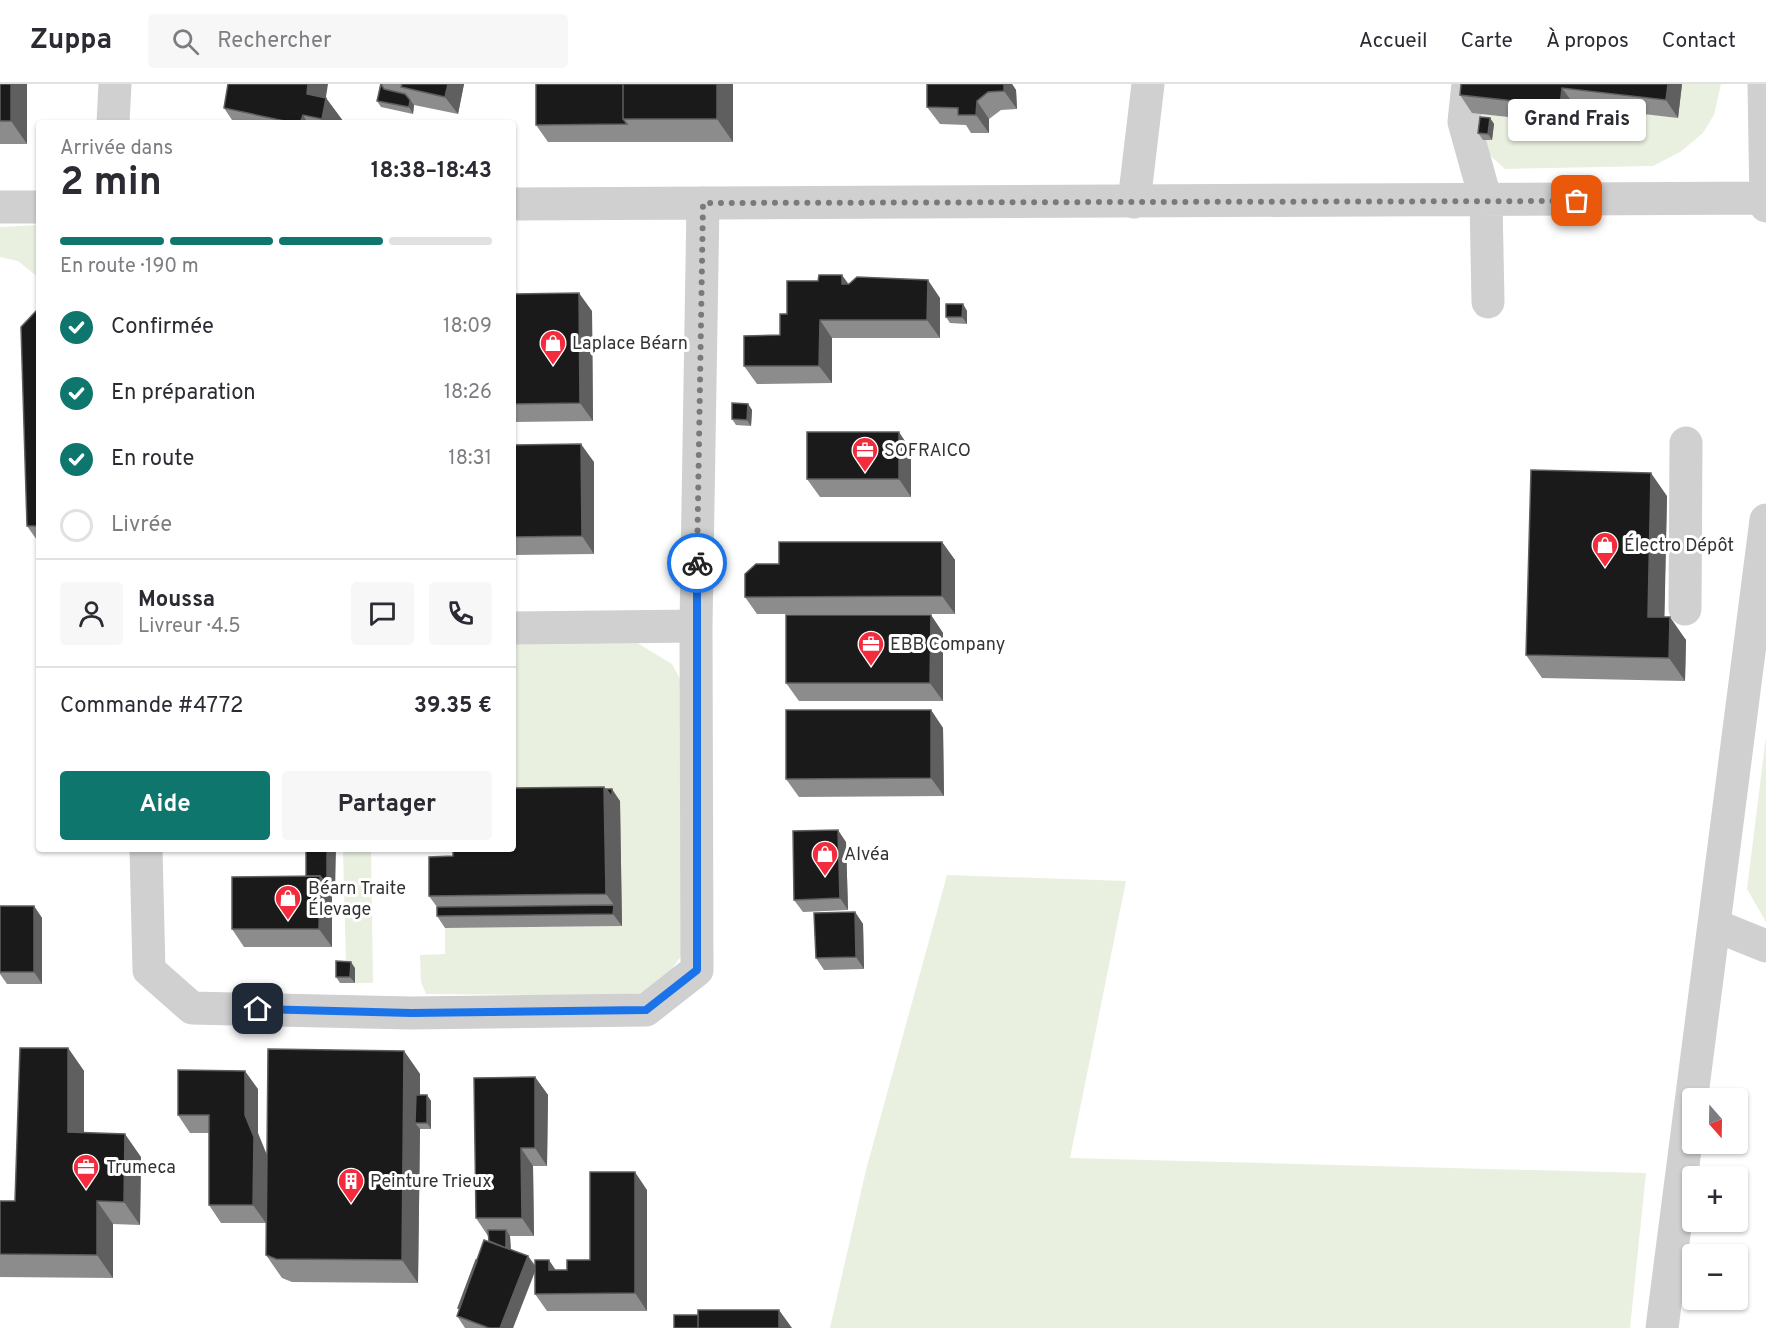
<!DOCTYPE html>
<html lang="fr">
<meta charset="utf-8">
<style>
:root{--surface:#fff;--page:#f7f7f7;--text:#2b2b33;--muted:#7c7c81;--line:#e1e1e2;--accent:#0f766e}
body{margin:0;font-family:Overpass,sans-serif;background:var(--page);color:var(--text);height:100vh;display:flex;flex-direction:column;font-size:22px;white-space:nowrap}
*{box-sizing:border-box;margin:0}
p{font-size:20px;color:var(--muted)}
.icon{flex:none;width:33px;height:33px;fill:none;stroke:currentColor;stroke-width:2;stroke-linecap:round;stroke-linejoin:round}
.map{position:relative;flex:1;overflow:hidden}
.drawer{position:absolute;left:36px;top:36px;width:480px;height:732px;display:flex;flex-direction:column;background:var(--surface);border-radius:6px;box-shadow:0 2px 4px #0004}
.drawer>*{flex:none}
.needle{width:39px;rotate:160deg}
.controls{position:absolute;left:1682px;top:1004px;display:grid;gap:12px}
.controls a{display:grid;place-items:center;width:66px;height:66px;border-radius:6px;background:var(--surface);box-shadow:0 2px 4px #0004;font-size:30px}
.pin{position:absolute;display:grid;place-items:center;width:51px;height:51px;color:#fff;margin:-26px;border-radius:12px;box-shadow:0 3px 9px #0006}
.courier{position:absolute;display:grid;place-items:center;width:60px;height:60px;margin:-30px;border:4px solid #1a73e8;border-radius:50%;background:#fff;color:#222;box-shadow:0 2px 8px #0007}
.bubble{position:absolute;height:42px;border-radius:6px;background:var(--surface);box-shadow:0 2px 4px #0004;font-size:20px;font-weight:700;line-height:42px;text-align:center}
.headline em{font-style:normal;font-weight:700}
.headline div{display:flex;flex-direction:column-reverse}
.headline{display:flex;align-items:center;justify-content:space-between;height:102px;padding:0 24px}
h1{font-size:39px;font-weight:700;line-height:45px}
.bar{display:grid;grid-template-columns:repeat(4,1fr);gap:9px 6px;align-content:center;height:72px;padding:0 24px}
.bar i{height:8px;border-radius:4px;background:var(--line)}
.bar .current{background:var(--accent)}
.bar p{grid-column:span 4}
.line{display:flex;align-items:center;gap:15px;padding:0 24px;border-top:2px solid var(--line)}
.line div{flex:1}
.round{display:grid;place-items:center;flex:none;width:63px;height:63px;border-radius:6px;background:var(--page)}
ol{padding:0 24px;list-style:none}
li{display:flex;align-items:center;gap:18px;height:66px}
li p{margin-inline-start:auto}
li .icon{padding:6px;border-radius:50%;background:var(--accent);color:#fff;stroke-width:4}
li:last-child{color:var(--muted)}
li i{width:33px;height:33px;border:3px solid var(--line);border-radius:50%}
.action{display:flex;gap:12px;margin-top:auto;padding:12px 24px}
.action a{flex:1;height:69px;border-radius:6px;background:var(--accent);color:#fff;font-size:24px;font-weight:700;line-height:69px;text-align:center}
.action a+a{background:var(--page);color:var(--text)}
header{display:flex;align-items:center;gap:36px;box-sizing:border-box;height:84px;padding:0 30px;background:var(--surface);border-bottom:2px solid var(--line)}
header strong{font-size:28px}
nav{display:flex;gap:33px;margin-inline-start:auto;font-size:21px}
.search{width:420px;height:54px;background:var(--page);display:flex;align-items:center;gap:15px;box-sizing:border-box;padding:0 21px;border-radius:6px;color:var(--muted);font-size:22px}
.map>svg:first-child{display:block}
.green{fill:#e9f0e0}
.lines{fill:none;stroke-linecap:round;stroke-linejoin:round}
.minor{stroke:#d0d0d0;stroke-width:33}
.wall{fill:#8c8c8c}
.shaded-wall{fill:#5f5f5f}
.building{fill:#1a1a1a;stroke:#5f5f5f;stroke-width:1.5}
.done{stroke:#7a7a7a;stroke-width:6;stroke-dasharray:0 10.8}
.route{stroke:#1a73e8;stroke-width:8}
.labels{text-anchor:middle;stroke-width:6;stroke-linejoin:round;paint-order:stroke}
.poi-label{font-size:18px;fill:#333;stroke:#fff;text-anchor:start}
</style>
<header>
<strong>Zuppa</strong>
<div class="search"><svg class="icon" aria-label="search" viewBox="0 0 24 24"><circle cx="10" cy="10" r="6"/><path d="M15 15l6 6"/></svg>Rechercher</div>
<nav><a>Accueil</a><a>Carte</a><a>À propos</a><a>Contact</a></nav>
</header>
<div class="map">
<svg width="1766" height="1244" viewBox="0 0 1766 1244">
<rect width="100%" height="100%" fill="#fff"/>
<path class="green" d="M1682,0H1721L1714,31L1703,49L1680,68L1653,82L1505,85L1485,67L1472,29L1572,40L1575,22Z
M39,141V194L18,177L0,173V143Z
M513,557H634L672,580L684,602L681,872C669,891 654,905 633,912L426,910L421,898L420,871L445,870V844L622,842L620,717H513Z
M1766,653V838L1747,805Z
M343,765H371L373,899H355V884L346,883Z
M947,791L1126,797L1070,1074L1646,1089L1630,1244H830L866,1086Z"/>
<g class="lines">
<path class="minor" d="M1468,0L1464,38L1486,117L1488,218
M1764,0L1766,122
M113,39L115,0
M1134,118L1148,0
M513,120L1766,114
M0,123H39
M1685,525L1686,359
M513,544L696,542
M146,765L149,886L192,924L411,929L646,926L697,886L696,542L703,119
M1714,841L1766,862
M1662,1244L1766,436"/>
</g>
<path class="wall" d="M0,0L27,60H0Z
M380,0H464L458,30L414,21L413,30L381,23L377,17Z
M733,0V58H548L536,41Z
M927,0H1012L1016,6L1017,25L1001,26L989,35V49H971L966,41L940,40L927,23Z
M1461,0H1682L1678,34L1575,22L1573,40L1472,29L1460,11Z
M326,14L343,37L342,39H234L224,24Z
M1490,34L1494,40L1492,56H1483L1478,49Z
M848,200L940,214V254H832V299L757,300L744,282L780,251L787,230Z
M513,210L592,227L593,337L513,338Z
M963,220L967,227V240L950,239L946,233Z
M39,226V459L27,442Z
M748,320L752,326L751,342L736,341L732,335Z
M513,361L594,378V470L513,471Z
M911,366V413H820L807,395Z
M1667,412L1664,533L1686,556L1685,597L1542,594L1526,571Z
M942,458L955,476V530H757L745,513L779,480Z
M931,531L943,549V617H799L786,599Z
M931,626L943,644L944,712L799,713L786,695Z
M604,703L620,717L622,842L445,844L437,832V823L429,812Z
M846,758L848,826L803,828L794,816Z
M306,765L335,809H332V863H244L232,845L306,792Z
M0,822H34L42,834V900H7L0,890Z
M855,828L863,840L864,885L824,886L816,874Z
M355,884V899H340L336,893Z
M68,964L84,987V1048L141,1073L140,1141L113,1140V1194L0,1193V1117H15Z
M404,967L420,990V1011H427L431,1017V1045H420L418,1199L292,1198L282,1194L266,1171Z
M535,993L548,1011L547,1082H533L534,1152H510L511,1165L528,1172L535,1181L556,1186H567L590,1176L647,1106V1227H547L535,1210V1188L513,1244H465L457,1232L477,1177L489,1157L488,1152L476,1134Z
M258,1005V1049L266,1139H221L209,1121V1049H190L178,1031Z"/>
<path class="shaded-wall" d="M11,0H27V60L11,37Z
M308,0H328L325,19L326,14L343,37L342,39H324L307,10Z
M448,0H464L458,30L445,13Z
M717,0H733V58L717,35Z
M1004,0H1012L1016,6L1017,25L1004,7Z
M1668,0H1682L1678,34L1666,16Z
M1562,4L1575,22L1573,40L1560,22Z
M410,16L414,21L413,30L409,23Z
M977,17L989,35V49L976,31Z
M303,31L308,39H300Z
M1490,34L1494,40L1492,56L1488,50Z
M842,191L855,209L842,200Z
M928,196L940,214V254L927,236Z
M579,209L592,227L593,337L580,319Z
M963,220L967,227V240L962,233Z
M820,236L832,254V299L819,282Z
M748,320L752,326L751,342L747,336Z
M899,348L911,366V413L899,395Z
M581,360L594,378V470L582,452Z
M1651,389L1667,412L1664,556L1648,533Z
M942,458L955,476V530L942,512Z
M931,531L943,549V617L930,599Z
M1670,533L1686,556L1685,597L1669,574Z
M931,626L943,644L944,712L931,694Z
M604,703L612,714V705L620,717L622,842L613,830L614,821L606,810Z
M838,746L846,758L848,826L840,814Z
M327,765H336L335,809L327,797Z
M320,792L332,809V863L319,845Z
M34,822L42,834V900L34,888Z
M855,828L863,840L864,885L856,873Z
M351,878L355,884V899L350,893Z
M68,964L84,987V1071L68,1048Z
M404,967L420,990V1039H415L420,1045L418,1199L402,1176Z
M245,987L258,1005V1049L267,1071L266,1139L253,1121L245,1031Z
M535,993L548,1011L547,1082L535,1064Z
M427,1011L431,1017V1045L427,1039Z
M125,1050L141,1073L140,1141L124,1118Z
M521,1064L533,1082L534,1152L522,1134Z
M635,1088L647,1106V1227L635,1209Z
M97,1117L113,1140V1194L97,1171Z
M506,1146L510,1152L511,1174L507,1168Z
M528,1172L536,1184L513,1244H500Z
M549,1176L561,1194L549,1186Z
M779,1226L792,1244H779Z"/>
<path class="building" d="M0,0H11V37H0Z
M228,0H308L307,10L326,14L322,35L303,31L300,39H294L224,24Z
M381,0L384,5L405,10L410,16L409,23L377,17Z
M402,0H448L445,13L401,3Z
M536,0H623V35L627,40L536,41Z
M623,0H717V35H623Z
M927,0H1004V7L988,8L977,17L976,31H958V24L927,23Z
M1461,0H1668L1666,16L1562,4L1560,22L1460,11Z
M1480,33L1490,34L1488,50L1478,49Z
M819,191H842V200H849L857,193L928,196L927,236H820L819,282H744V252L780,251V230H787V197H818Z
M579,209L580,319L513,320V210Z
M946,220H963L962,233H946Z
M37,226H39V442H27L21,243Z
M732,319L748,320L747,336L732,335Z
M807,348H899V395H807Z
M581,360L582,452L513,453V361Z
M1531,386L1651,389L1648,533H1670L1669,574L1526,571Z
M779,458H942V512L745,513V490L756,480H779Z
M786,531H931L930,599H786Z
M786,626H931V694L786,695Z
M604,703L606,810L429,812V773L453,772V765H513V704Z
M606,705H612V713Z
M838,746L840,814L794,816L793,747Z
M306,765H327V797H324L320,792H306Z
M320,792L319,845H232V793Z
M614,821L613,830L437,832V823Z
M0,822H34V888H0Z
M855,828L856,873L816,874L814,829Z
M336,877L351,878L350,893H336Z
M20,964H68V1048L125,1050L124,1118L97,1117V1171L0,1170V1117H15Z
M268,965L404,967L402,1176L276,1175L266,1171Z
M178,986L245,987V1031L254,1053L253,1121H209V1031H178Z
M535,993V1064H521L522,1134H476L474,994Z
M416,1011H427V1039H415Z
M590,1088H635V1209L535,1210V1176H549V1186H567V1176H590Z
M488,1146H506V1164L489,1157Z
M484,1156L528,1172L500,1244H489L457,1232Z
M476,1176L477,1177L459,1225L458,1224Z
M698,1226H779V1244H698Z
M674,1231H698V1244H674Z"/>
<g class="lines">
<path class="done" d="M697,479L703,119L1577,117"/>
<path class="route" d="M258,925L411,929L646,926L697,886V479"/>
</g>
<defs>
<g id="shop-pin" transform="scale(1.35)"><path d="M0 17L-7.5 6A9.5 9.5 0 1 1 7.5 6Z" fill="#f32b3c" stroke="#fff"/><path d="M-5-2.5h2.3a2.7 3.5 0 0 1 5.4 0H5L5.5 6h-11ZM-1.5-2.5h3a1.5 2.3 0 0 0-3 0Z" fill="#fff"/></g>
<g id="office-pin" transform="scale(1.35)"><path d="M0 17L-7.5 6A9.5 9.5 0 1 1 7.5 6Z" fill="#f32b3c" stroke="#fff"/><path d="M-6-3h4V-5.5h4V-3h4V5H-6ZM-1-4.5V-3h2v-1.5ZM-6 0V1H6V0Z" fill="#fff"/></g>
<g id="building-pin" transform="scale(1.35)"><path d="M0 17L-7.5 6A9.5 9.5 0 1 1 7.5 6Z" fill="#f32b3c" stroke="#fff"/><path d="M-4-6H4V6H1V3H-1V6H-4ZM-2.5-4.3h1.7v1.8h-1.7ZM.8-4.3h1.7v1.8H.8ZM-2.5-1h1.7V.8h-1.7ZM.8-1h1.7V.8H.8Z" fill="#fff"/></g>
</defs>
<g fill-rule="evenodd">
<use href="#shop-pin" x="553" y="259"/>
<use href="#office-pin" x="865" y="366"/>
<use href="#shop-pin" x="1605" y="461"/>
<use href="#office-pin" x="871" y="560"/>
<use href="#shop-pin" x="825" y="770"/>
<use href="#shop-pin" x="288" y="814"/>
<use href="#office-pin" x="86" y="1083"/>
<use href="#building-pin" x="351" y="1097"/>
</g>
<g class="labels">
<g class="poi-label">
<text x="572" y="265">Laplace Béarn</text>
<text x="884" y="372">SOFRAICO</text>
<text x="1624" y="467">Électro Dépôt</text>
<text x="890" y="566">EBB Company</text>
<text x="844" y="776">Alvéa</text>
<text x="308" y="810">Béarn Traite<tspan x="308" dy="21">Élevage</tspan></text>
<text x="106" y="1089">Trumeca</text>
<text x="370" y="1103">Peinture Trieux</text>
</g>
</g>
</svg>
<div class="controls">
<a><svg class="needle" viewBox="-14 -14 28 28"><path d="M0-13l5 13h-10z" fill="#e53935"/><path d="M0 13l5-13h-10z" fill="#7c7c81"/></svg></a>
<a>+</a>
<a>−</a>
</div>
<div class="pin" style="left:1577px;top:117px;background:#ea580c"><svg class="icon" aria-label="bag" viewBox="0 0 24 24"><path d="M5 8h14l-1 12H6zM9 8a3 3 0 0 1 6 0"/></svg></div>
<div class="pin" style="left:258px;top:925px;background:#1f2937"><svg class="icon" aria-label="home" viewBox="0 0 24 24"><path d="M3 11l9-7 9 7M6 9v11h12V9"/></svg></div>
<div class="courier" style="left:697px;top:479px"><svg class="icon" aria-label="bike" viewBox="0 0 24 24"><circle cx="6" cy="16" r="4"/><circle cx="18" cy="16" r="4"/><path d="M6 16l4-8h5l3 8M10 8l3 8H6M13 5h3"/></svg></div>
<div class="bubble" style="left:1508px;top:15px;width:138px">Grand Frais</div>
<section class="drawer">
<div class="headline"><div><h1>2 min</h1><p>Arrivée dans</p></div><em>18:38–18:43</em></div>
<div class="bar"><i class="current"></i><i class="current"></i><i class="current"></i><i></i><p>En route · 190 m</p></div>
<ol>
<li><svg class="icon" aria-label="check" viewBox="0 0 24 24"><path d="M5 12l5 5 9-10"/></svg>Confirmée<p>18:09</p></li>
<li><svg class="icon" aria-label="check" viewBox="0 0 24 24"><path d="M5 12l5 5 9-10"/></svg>En préparation<p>18:26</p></li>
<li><svg class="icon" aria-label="check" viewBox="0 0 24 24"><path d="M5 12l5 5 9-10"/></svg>En route<p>18:31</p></li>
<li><i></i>Livrée</li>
</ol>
<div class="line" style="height:108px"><a class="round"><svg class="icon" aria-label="person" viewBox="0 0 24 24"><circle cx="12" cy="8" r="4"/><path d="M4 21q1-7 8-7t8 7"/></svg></a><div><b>Moussa</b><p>Livreur · 4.5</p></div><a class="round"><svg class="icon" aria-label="chat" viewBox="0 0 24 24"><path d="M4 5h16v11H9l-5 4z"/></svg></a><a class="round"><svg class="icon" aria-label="phone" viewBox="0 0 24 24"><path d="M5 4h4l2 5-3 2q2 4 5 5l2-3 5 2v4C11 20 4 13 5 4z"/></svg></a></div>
<div class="line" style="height:78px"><div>Commande #4772</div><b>39.35 €</b></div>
<div class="action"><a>Aide</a><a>Partager</a></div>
</section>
</div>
